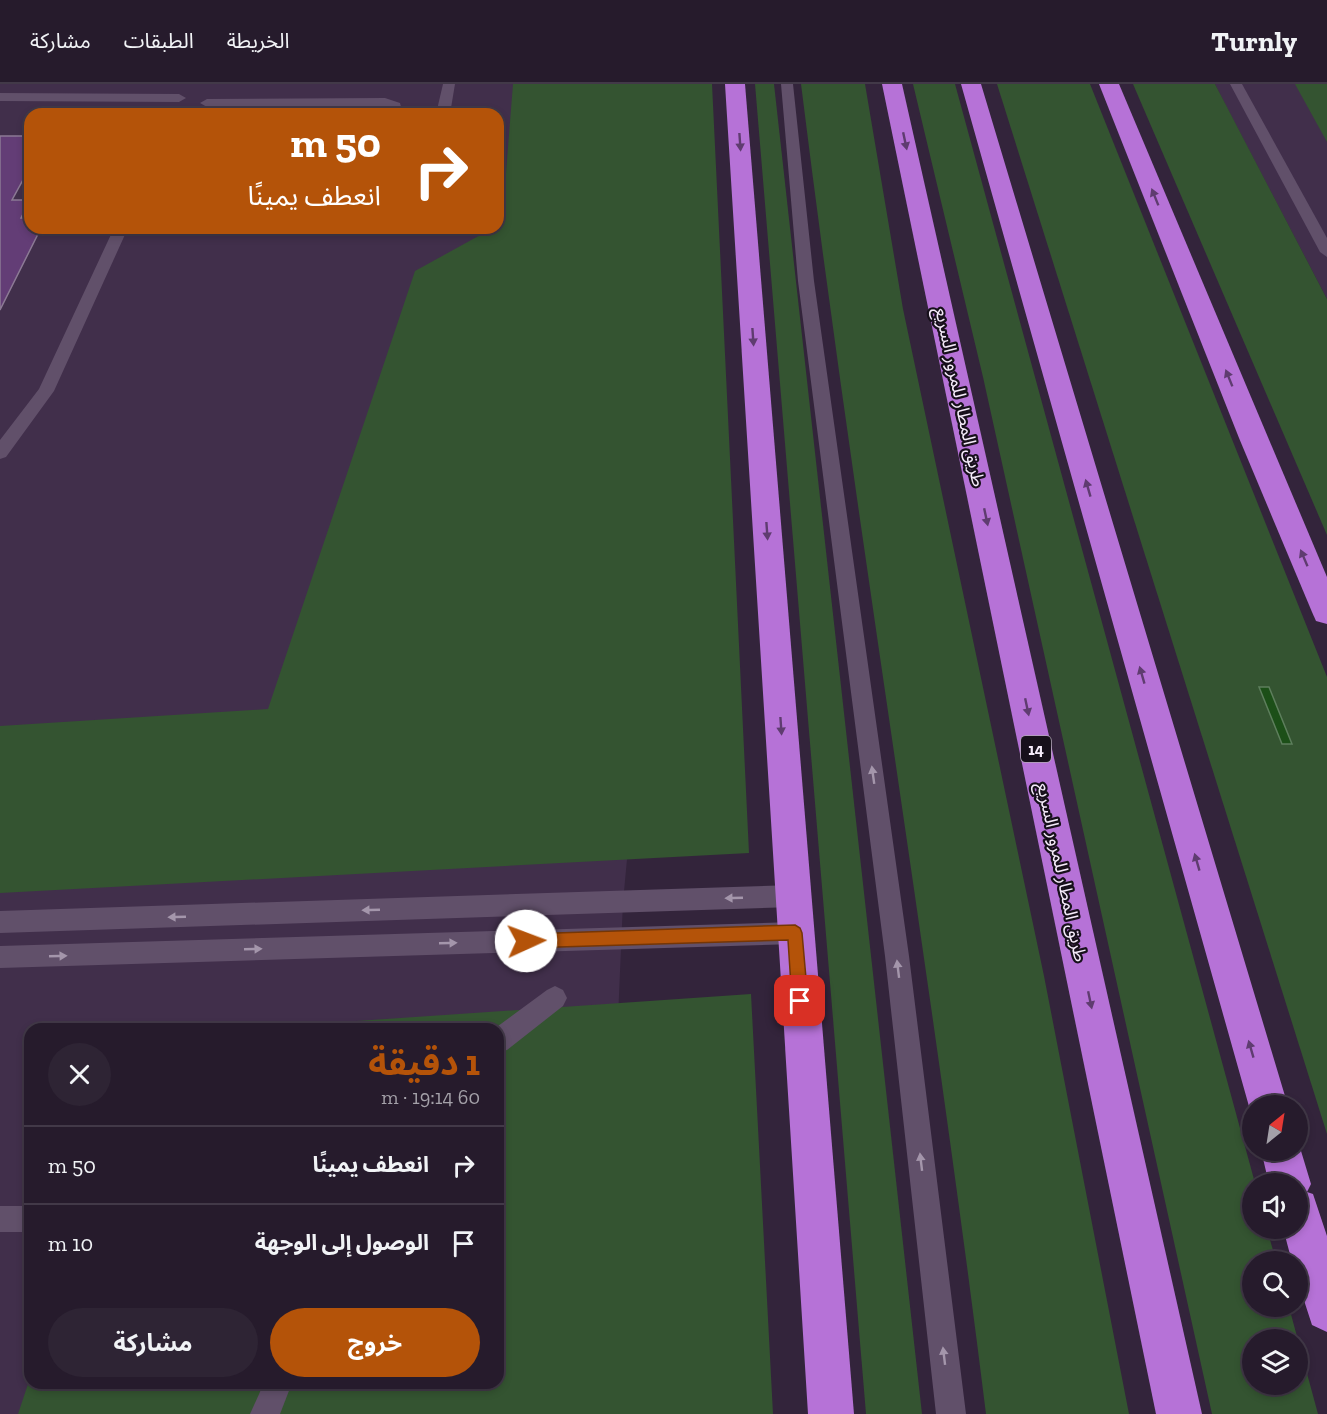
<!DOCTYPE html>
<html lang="ar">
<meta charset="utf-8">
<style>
:root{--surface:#261b2c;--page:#2e2434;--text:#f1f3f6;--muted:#a4a1a9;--line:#423948;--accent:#b45309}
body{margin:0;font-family:"Zilla Slab","Noto Sans Arabic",serif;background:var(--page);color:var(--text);direction:rtl;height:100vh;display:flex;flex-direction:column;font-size:22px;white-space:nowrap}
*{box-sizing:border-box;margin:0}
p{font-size:20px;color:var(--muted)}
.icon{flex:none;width:33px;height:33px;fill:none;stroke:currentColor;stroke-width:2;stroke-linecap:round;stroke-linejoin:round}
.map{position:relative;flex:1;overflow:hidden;direction:ltr}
.panel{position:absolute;left:24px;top:939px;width:480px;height:366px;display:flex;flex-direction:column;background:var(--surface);border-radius:18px;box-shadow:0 3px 9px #0003,0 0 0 2px var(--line);direction:rtl}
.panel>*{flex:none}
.top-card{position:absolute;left:24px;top:24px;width:480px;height:126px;border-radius:18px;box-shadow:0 3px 9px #0003,0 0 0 2px var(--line);direction:rtl;background:#b45309;color:#fff;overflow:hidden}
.needle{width:39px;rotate:30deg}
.controls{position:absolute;left:1242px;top:1011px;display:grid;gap:12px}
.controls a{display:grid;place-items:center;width:66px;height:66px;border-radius:50%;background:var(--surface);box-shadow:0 3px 9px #0003,0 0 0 2px var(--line);font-size:30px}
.pin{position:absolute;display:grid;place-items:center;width:51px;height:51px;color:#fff;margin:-26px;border-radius:12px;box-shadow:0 3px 9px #0006}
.me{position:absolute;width:66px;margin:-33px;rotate:88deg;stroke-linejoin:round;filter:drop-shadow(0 0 4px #0008)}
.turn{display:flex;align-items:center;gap:21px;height:126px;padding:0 24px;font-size:27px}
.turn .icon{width:78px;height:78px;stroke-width:2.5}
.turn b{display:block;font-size:42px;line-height:51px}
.round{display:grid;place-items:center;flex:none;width:63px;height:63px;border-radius:32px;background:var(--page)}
.overview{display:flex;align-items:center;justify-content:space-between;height:102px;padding:0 24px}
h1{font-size:36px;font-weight:700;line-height:45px;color:var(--accent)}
.cta{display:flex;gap:12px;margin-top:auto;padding:12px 24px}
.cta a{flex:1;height:69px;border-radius:36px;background:var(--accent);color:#fff;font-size:24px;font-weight:700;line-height:69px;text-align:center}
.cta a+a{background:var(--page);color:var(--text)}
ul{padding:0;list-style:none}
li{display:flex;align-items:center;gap:18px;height:78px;padding:0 24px;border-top:2px solid var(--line)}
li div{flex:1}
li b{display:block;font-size:22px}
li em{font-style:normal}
header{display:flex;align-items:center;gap:36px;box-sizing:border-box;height:84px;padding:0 30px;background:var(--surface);border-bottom:2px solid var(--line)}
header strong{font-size:28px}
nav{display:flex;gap:33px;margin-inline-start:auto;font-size:21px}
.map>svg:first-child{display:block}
.built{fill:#412f4b;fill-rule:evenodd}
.green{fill:#345431;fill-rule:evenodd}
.water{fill:#1c4f18;stroke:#5d7e5c;stroke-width:1.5}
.building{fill:#633d76;stroke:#8c7a95;stroke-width:1.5}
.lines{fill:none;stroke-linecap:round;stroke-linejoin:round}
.service{fill:#61506a;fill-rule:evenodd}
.motorway{fill:#b672d7;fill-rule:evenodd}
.oneway{fill:#5f3c70}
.oneway2{fill:#a496ab}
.route{fill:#b45309;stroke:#753606;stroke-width:1.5}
.labels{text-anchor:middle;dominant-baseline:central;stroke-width:4.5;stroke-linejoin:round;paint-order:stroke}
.shield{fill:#17101b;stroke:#b2a9b7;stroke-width:1.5}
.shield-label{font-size:16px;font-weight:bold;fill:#f5ebfa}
.street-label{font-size:18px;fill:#f5ebfa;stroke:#17101b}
</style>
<header>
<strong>Turnly</strong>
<nav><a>الخريطة</a><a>الطبقات</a><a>مشاركة</a></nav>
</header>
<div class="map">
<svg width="1327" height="1330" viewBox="0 0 1327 1330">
<rect width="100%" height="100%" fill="#33243b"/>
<g class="built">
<path d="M 0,0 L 635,0 L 638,658 L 623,818 L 601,1330 L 0,1330 ZM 30,30 L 498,30 L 498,144 L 30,144 ZM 30,945 L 498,945 L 498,1299 L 30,1299 Z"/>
<path d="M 1215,0 L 1327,0 L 1327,215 L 1226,22 Z"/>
</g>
<g class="green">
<path d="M 513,0 L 712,0 L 749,769 L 0,809 L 0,642 L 268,625 L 415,187 L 493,144 L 498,144 L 502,139 Z"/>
<path d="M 755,0 L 774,0 L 922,1330 L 866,1330 Z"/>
<path d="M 801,0 L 865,0 L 903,225 L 1044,892 L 1129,1330 L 986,1330 C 931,886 856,444 801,0 Z"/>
<path d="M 913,0 L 955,0 L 1255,1099 L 1252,1100 L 1252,1144 L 1267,1145 L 1276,1177 L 1252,1178 L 1252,1222 L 1289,1223 L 1318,1330 L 1212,1330 L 983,293 ZM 1252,1256 L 1298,1256 L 1298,1300 L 1252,1300 Z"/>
<path d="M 997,0 L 1090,0 L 1327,593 L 1327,1050 Z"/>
<path d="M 1133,0 L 1215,0 L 1327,215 L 1327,451 Z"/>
<path d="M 1295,0 L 1327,0 L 1327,58 Z"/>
<path d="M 751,910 L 773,1330 L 18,1330 L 30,1294 L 30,1299 L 498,1299 L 498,945 L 240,945 Z"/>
</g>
<path class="water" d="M 1259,603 L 1269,603 L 1292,660 L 1282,660 Z"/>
<path class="building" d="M 0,52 L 30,52 L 30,83 L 12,116 L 30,116 L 21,134 L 30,134 L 30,144 L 41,144 L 0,226 Z"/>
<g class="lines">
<g class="service">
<path d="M 443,0 L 455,0 L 450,30 L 436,30 Z"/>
<path d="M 781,0 L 793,0 L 814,197 L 909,872 L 966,1330 L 936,1330 L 885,872 L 798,197 Z"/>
<path d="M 1230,0 L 1242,0 L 1327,154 L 1327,173 L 1320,168 Z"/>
<path d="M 0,9 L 179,10 L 186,14 L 179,18 L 0,17 Z"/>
<path d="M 385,14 L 400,19 L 403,30 L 389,30 L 389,24 L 383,22 L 207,23 L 200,19 L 207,15 Z"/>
<path d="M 114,144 L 128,144 L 54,307 L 6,373 L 0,375 L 0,356 L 39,305 Z"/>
<path d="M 793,801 L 801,804 L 804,812 L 801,820 L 793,823 L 0,849 L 0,827 Z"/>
<path d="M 795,838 L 803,841 L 807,849 L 803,857 L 795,860 L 0,884 L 0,862 Z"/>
<path d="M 555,902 L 563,906 L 567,914 L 563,922 L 507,966 L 498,969 L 498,945 L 494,945 L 547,906 Z"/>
<rect x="0" y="1122" width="30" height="26"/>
<path d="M 264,1299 L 292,1299 L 280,1330 L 250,1330 Z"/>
</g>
<g class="motorway">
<path d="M 725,0 L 745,0 L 854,1330 L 808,1330 Z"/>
<path d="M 882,0 L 902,0 L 1202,1330 L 1156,1330 Z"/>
<path d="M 961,0 L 981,0 L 1288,1022 L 1252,1022 L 1252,1033 Z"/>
<path d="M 1099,0 L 1119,0 L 1327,493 L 1327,540 L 1316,537 L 1312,528 L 1239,354 Z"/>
<path d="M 1298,1057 L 1311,1100 L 1307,1108 L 1313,1110 L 1327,1152 L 1327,1248 L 1312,1241 L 1298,1198 L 1298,1178 L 1292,1178 L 1283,1144 L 1298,1144 L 1298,1100 L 1269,1100 L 1261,1066 L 1298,1066 Z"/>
</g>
</g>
<defs><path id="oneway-solid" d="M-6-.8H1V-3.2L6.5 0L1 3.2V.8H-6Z" transform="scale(1.5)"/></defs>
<g class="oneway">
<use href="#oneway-solid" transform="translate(905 57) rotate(78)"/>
<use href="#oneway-solid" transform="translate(740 58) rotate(86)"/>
<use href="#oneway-solid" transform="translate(1155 113) rotate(-112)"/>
<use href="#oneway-solid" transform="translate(753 253) rotate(86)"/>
<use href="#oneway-solid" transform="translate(1229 294) rotate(-112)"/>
<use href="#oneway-solid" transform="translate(1088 404) rotate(-106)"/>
<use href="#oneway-solid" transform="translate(986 433) rotate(78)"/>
<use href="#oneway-solid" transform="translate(767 447) rotate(86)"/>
<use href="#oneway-solid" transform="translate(1304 474) rotate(-113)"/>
<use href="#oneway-solid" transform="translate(1142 591) rotate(-106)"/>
<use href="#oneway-solid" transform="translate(1027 623) rotate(78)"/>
<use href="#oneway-solid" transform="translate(781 642) rotate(86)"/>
<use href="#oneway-solid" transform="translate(1197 778) rotate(-106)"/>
<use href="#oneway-solid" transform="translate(1090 916) rotate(78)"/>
<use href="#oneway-solid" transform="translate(1251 965) rotate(-106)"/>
</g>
<g class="oneway2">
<use href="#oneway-solid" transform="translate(873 691) rotate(-98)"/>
<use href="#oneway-solid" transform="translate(734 814) rotate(178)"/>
<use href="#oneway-solid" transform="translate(371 826) rotate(178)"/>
<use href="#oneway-solid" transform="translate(177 833) rotate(178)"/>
<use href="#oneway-solid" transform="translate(448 859) rotate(-2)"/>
<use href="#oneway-solid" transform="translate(253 865) rotate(-2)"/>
<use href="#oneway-solid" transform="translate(58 872) rotate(-2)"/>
<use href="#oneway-solid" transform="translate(898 885) rotate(-97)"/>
<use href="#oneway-solid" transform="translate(921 1078) rotate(-97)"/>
<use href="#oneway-solid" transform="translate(944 1272) rotate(-97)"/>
</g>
<path class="route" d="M 795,841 L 800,844 L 802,849 L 808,917 L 805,923 L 800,925 L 794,923 L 792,917 L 788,856 L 526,864 L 521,862 L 518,857 L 521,852 L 526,850 Z"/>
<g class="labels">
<rect class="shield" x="1021" y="652" width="30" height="26" rx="4.5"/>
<g class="shield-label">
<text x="1036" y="665">14</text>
</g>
<g class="street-label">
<text transform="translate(960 313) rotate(78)">طريق المطار للمرور السريع</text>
<text transform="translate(1062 788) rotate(78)">طريق المطار للمرور السريع</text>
</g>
</g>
</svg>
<div class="controls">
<a><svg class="needle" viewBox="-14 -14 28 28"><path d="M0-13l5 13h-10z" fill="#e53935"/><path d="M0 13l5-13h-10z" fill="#a4a1a9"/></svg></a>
<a><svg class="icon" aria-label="sound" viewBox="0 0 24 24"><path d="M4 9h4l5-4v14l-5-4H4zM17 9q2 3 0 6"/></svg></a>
<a><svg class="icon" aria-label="search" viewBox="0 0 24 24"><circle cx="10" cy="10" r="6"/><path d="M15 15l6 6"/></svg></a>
<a><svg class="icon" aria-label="layers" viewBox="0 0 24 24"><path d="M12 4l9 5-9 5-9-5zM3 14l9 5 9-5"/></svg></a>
</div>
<div class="pin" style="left:800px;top:917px;background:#d93025"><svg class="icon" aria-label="arrive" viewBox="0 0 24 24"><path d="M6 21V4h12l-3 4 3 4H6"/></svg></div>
<svg class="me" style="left:526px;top:857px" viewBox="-20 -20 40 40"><circle r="19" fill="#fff"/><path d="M0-13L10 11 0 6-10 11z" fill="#b45309"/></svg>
<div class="top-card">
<div class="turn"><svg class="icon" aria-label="right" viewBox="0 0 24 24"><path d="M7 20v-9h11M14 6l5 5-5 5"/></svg><div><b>50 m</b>انعطف يمينًا</div></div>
</div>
<section class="panel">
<div class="overview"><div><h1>1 دقيقة</h1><p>60 m · 19:14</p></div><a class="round"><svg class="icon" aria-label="close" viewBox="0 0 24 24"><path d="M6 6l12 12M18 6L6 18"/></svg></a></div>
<ul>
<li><svg class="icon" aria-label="right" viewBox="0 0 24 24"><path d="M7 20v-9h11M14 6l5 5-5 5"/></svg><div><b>انعطف يمينًا</b></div><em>50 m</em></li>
<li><svg class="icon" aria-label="arrive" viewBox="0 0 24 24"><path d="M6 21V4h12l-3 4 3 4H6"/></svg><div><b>الوصول إلى الوجهة</b></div><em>10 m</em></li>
</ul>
<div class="cta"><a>خروج</a><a>مشاركة</a></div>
</section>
</div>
